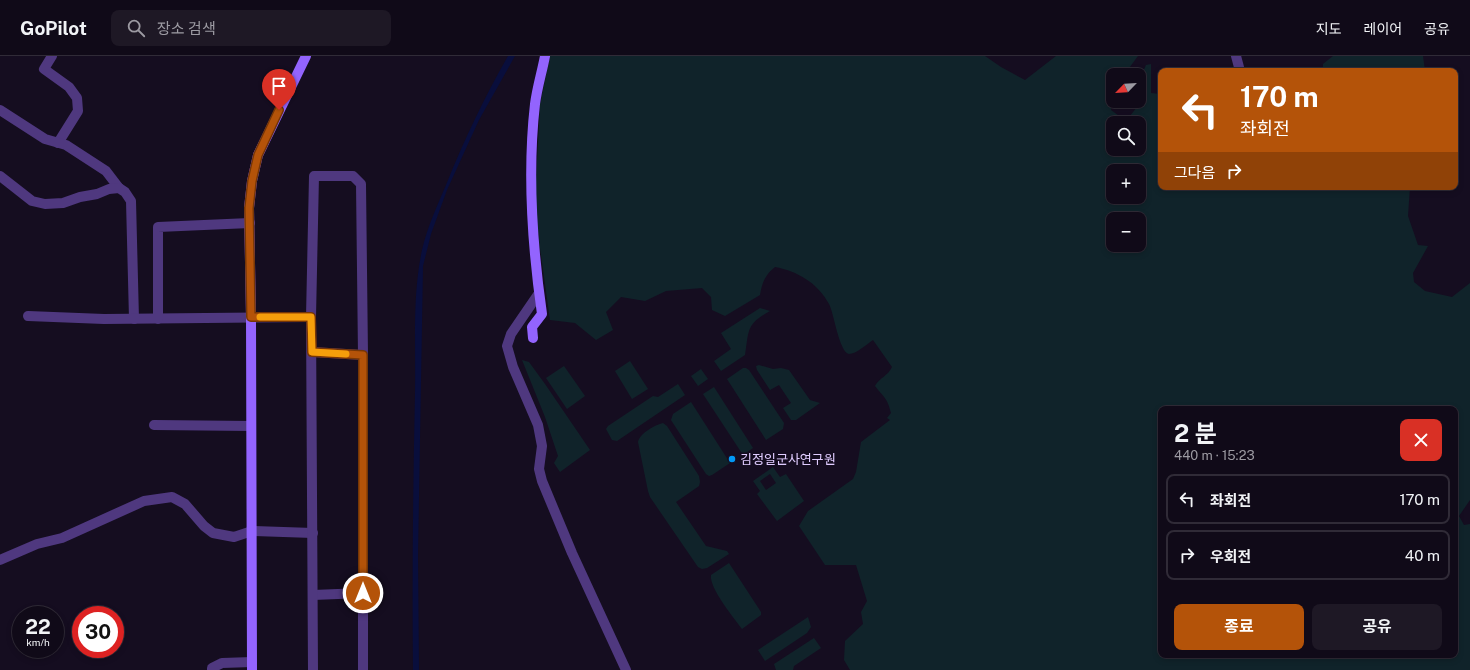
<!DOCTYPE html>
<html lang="ko">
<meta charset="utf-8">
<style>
:root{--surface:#100a18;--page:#1e1825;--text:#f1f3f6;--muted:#9c9aa2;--line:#302b37;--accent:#b45309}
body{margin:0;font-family:"Public Sans","Noto Sans KR",sans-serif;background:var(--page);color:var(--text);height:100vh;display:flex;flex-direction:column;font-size:15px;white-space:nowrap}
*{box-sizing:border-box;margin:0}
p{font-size:13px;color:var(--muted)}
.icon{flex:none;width:22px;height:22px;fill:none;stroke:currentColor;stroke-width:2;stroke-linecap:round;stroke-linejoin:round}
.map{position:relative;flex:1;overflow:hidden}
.sheet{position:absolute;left:1158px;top:350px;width:300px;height:252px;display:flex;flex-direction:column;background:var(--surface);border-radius:8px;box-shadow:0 2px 6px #0003,0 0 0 1px var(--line)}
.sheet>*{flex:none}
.banner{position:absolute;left:1158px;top:12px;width:300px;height:122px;border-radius:8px;box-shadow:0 2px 6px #0003,0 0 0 1px var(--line);background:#b45309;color:#fff;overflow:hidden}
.needle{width:26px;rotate:245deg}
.fabs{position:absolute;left:1106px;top:12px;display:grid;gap:8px}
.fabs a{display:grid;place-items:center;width:40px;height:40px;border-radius:8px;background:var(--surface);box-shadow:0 2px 6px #0003,0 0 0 1px var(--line);font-size:20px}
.speed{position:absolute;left:12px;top:550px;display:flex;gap:8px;font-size:20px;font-weight:700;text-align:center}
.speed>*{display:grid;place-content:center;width:52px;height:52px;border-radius:50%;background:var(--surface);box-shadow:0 2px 6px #0003,0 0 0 1px var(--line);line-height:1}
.speed small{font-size:10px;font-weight:400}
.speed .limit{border:6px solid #d22;background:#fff;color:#111}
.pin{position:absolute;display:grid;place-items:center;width:34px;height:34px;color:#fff;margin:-41px -17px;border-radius:50% 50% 50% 0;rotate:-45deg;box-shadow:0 0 4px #0007}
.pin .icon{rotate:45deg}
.me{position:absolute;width:44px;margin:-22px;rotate:0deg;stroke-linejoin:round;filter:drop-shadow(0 0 3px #0008)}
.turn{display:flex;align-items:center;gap:14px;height:84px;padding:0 16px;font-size:18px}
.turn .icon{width:52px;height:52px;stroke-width:2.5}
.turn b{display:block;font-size:28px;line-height:34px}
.then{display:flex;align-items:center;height:38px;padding:0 16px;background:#0003;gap:8px;font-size:15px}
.round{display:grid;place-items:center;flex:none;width:42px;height:42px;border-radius:8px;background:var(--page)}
.summary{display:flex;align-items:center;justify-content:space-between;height:68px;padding:0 16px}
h1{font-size:24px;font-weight:700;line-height:30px}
.action{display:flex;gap:8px;margin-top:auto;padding:8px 16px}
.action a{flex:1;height:46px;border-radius:8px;background:var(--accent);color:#fff;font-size:16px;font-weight:700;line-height:46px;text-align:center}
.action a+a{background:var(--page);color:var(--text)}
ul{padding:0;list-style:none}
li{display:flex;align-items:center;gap:12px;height:50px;margin:0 8px 6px;padding:0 8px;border:2px solid var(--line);border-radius:8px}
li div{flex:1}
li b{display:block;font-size:15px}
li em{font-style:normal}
header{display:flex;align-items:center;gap:24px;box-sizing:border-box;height:56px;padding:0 20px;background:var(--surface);border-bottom:1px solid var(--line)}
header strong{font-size:19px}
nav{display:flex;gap:22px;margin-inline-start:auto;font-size:14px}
.search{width:280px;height:36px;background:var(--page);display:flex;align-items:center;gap:10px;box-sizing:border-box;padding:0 14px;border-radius:8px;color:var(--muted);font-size:15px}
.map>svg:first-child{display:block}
.green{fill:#10232a;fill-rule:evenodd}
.water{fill:#090e3c}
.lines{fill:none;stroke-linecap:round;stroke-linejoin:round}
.street{stroke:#4f387f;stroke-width:10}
.secondary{stroke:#9364fe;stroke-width:10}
.route-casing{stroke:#753606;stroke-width:10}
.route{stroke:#b45309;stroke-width:7}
.slow{stroke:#f59e0b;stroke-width:7}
.poi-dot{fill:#0298f5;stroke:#150d20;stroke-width:1.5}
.labels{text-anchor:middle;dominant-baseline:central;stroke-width:3;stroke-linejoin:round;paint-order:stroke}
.poi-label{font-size:13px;fill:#e0ccff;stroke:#150d20;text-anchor:start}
</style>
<header>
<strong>GoPilot</strong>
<div class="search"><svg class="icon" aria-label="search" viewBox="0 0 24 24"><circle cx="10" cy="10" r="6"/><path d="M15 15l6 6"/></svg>장소 검색</div>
<nav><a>지도</a><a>레이어</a><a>공유</a></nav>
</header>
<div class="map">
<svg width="1470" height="614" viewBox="0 0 1470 614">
<rect width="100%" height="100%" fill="#150d20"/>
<g class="green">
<path d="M 550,0 L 985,0 L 1001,11 L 1025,24 L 1056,0 L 1138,0 L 1124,19 L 1113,19 L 1113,41 L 1111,43 L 1111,54 L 1126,65 L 1137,51 L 1137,45 L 1139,45 L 1139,25 L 1146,9 L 1151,8 L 1151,37 L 1161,38 L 1161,131 L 1410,131 L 1408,160 L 1418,189 L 1428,190 L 1413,217 L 1414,226 L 1425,235 L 1452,241 L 1470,227 L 1470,444 L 1459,460 L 1464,469 L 1470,468 L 1470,614 L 850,614 L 844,604 L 845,585 L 863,568 L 861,556 L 867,545 L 856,509 L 825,509 L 799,470 L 808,455 L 853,423 L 856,416 L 861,386 L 890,364 L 887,362 L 891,357 C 887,341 884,342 875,330 C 879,322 888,320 892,311 L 873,284 C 867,288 856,298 849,298 C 839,296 834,257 829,248 C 818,227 797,215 775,211 C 765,219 762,227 760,239 L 725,260 L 712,254 L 711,241 L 702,232 L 666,235 L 645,245 L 621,241 L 606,256 L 613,274 L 596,284 L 575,267 L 550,264 L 539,185 L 535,143 L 540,48 ZM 1113,67 L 1139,67 L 1139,93 L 1113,93 ZM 1113,115 L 1139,115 L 1139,141 L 1113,141 ZM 1113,163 L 1139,163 L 1139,189 L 1113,189 ZM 1161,353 L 1455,353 L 1455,599 L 1161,599 Z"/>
<path d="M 1333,0 L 1423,0 L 1425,15 L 1323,15 L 1323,8 Z"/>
<path d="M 760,252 L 770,255 C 746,268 749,274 745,299 L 721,315 L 714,305 L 731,293 L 721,277 Z"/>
<path d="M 522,304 L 529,306 L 545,328 L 590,394 L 560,416 L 554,407 L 558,400 L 545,361 Z"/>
<path d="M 630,305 L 648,333 L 632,343 L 615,315 Z"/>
<path d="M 759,309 L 773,313 L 781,312 L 789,314 L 810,344 L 820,347 L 796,364 L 791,364 L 783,352 L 791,347 L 779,329 L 770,334 L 757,314 L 756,310 Z"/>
<path d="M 564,310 L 585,340 L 567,353 L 546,322 Z"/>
<path d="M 743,312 L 746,312 L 749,314 L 784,367 L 783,373 L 766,384 L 727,323 Z"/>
<path d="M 701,313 L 708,323 L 698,330 L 691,320 Z"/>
<path d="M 678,328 L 685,339 L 617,385 L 612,384 L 606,373 L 608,370 L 653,340 L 658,341 Z"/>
<path d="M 714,331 L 753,392 L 743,399 L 703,338 Z"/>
<path d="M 691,346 L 730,407 L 712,419 L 709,420 L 706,418 L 671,364 L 673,358 Z"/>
<path d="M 663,367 L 667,370 L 699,420 L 700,426 L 699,430 L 676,446 L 706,490 L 727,495 L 729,498 L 707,512 L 702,513 L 698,511 L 650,441 L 648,435 L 638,386 C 640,377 655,369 663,367 Z"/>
<path d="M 773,411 L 780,421 L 786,418 L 804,445 L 777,465 L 757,438 L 760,435 L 753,425 ZM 770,418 L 776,427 L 766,434 L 760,425 Z"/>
<path d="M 729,507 L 761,556 L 761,559 L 742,573 C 734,562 709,532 711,519 Z"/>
<path d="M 808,561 L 811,571 L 807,577 L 765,605 L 758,594 Z"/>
<path d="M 814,582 L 821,592 L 794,610 L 793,614 L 776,614 L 774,608 Z"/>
</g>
<path class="water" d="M 508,0 L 515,0 L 479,64 L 447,134 L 431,178 L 423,210 L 418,499 L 419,614 L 413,614 C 412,522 413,430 415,337 C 416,290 412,241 422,194 C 427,172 437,150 446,129 C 464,84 484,42 508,0 Z"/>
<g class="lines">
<g class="street">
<path d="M 52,0 L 44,13 L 69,31 L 77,42 L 78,55 L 58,87"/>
<path d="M 1236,0 L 1240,15"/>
<path d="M 0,54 L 45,83 L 66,89 L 106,115 L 119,132"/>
<path d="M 0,120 L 32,145 L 45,148 L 63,147 L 80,141 L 97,138 L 109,133 L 119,132 L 125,136 L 131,145 L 134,263"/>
<path d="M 539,237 L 511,278 L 507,290 L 513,311 L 538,369 L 542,390 L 539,413 L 542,425 L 572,497 L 626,614"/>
<path d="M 28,260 L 104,263 L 311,261"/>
<path d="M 158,263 L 158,171 L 250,167"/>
<path d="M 312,296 L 363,299"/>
<path d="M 154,369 L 251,370"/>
<path d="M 0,504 L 37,488 L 62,482 L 144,445 L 172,441 L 185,448 L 204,470 L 213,477 L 234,481 L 252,475 L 313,477"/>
<path d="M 313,539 L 363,537"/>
<path d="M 212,614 L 212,612 L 222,607 L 252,606"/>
<path d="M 313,614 L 311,261 L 314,120 L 353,120 L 361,128 L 363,299 L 363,614"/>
</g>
<g class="secondary">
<path d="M 533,282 L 532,271 L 542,258 C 532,188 527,118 535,48 C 537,32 542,16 545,0"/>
<path d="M 252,614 L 251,261 L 249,152 L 252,125 L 258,99 L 306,0"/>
</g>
</g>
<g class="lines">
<g class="route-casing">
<path id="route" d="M 279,54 L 258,99 L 252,125 L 249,152 L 251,261 L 311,261 L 312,296 L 363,299 L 363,537"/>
</g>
<use href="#route" class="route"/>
<path class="slow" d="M 260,261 L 311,261 L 312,296 L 346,298"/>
</g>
<circle class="poi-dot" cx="732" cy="403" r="4"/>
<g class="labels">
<g class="poi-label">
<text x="740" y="403">김정일군사연구원</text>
</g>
</g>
</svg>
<div class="fabs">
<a><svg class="needle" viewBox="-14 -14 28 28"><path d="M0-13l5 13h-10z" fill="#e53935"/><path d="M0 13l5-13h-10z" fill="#9c9aa2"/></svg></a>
<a><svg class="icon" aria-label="search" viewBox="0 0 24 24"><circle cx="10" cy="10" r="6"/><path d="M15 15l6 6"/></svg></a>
<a>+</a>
<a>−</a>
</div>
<div class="speed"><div>22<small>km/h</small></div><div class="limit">30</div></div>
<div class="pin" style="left:279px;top:54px;background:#d93025"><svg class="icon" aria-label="arrive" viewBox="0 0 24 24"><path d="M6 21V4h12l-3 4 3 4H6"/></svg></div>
<svg class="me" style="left:363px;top:537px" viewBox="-20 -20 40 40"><circle r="17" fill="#b45309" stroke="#fff" stroke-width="3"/><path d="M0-11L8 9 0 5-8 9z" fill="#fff"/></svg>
<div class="banner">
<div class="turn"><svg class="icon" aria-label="left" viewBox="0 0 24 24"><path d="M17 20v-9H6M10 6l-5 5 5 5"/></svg><div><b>170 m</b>좌회전</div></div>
<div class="then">그다음<svg class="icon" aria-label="right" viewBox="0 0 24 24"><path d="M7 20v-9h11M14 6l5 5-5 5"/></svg></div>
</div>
<section class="sheet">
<div class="summary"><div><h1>2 분</h1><p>440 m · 15:23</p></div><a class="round" style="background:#d93025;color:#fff"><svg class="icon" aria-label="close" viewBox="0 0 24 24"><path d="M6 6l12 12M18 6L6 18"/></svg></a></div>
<ul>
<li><svg class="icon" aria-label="left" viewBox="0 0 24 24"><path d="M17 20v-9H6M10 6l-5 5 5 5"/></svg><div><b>좌회전</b></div><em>170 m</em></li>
<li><svg class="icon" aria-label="right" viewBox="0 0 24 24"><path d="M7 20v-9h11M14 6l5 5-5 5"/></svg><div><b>우회전</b></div><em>40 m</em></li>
</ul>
<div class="action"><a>종료</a><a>공유</a></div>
</section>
</div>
